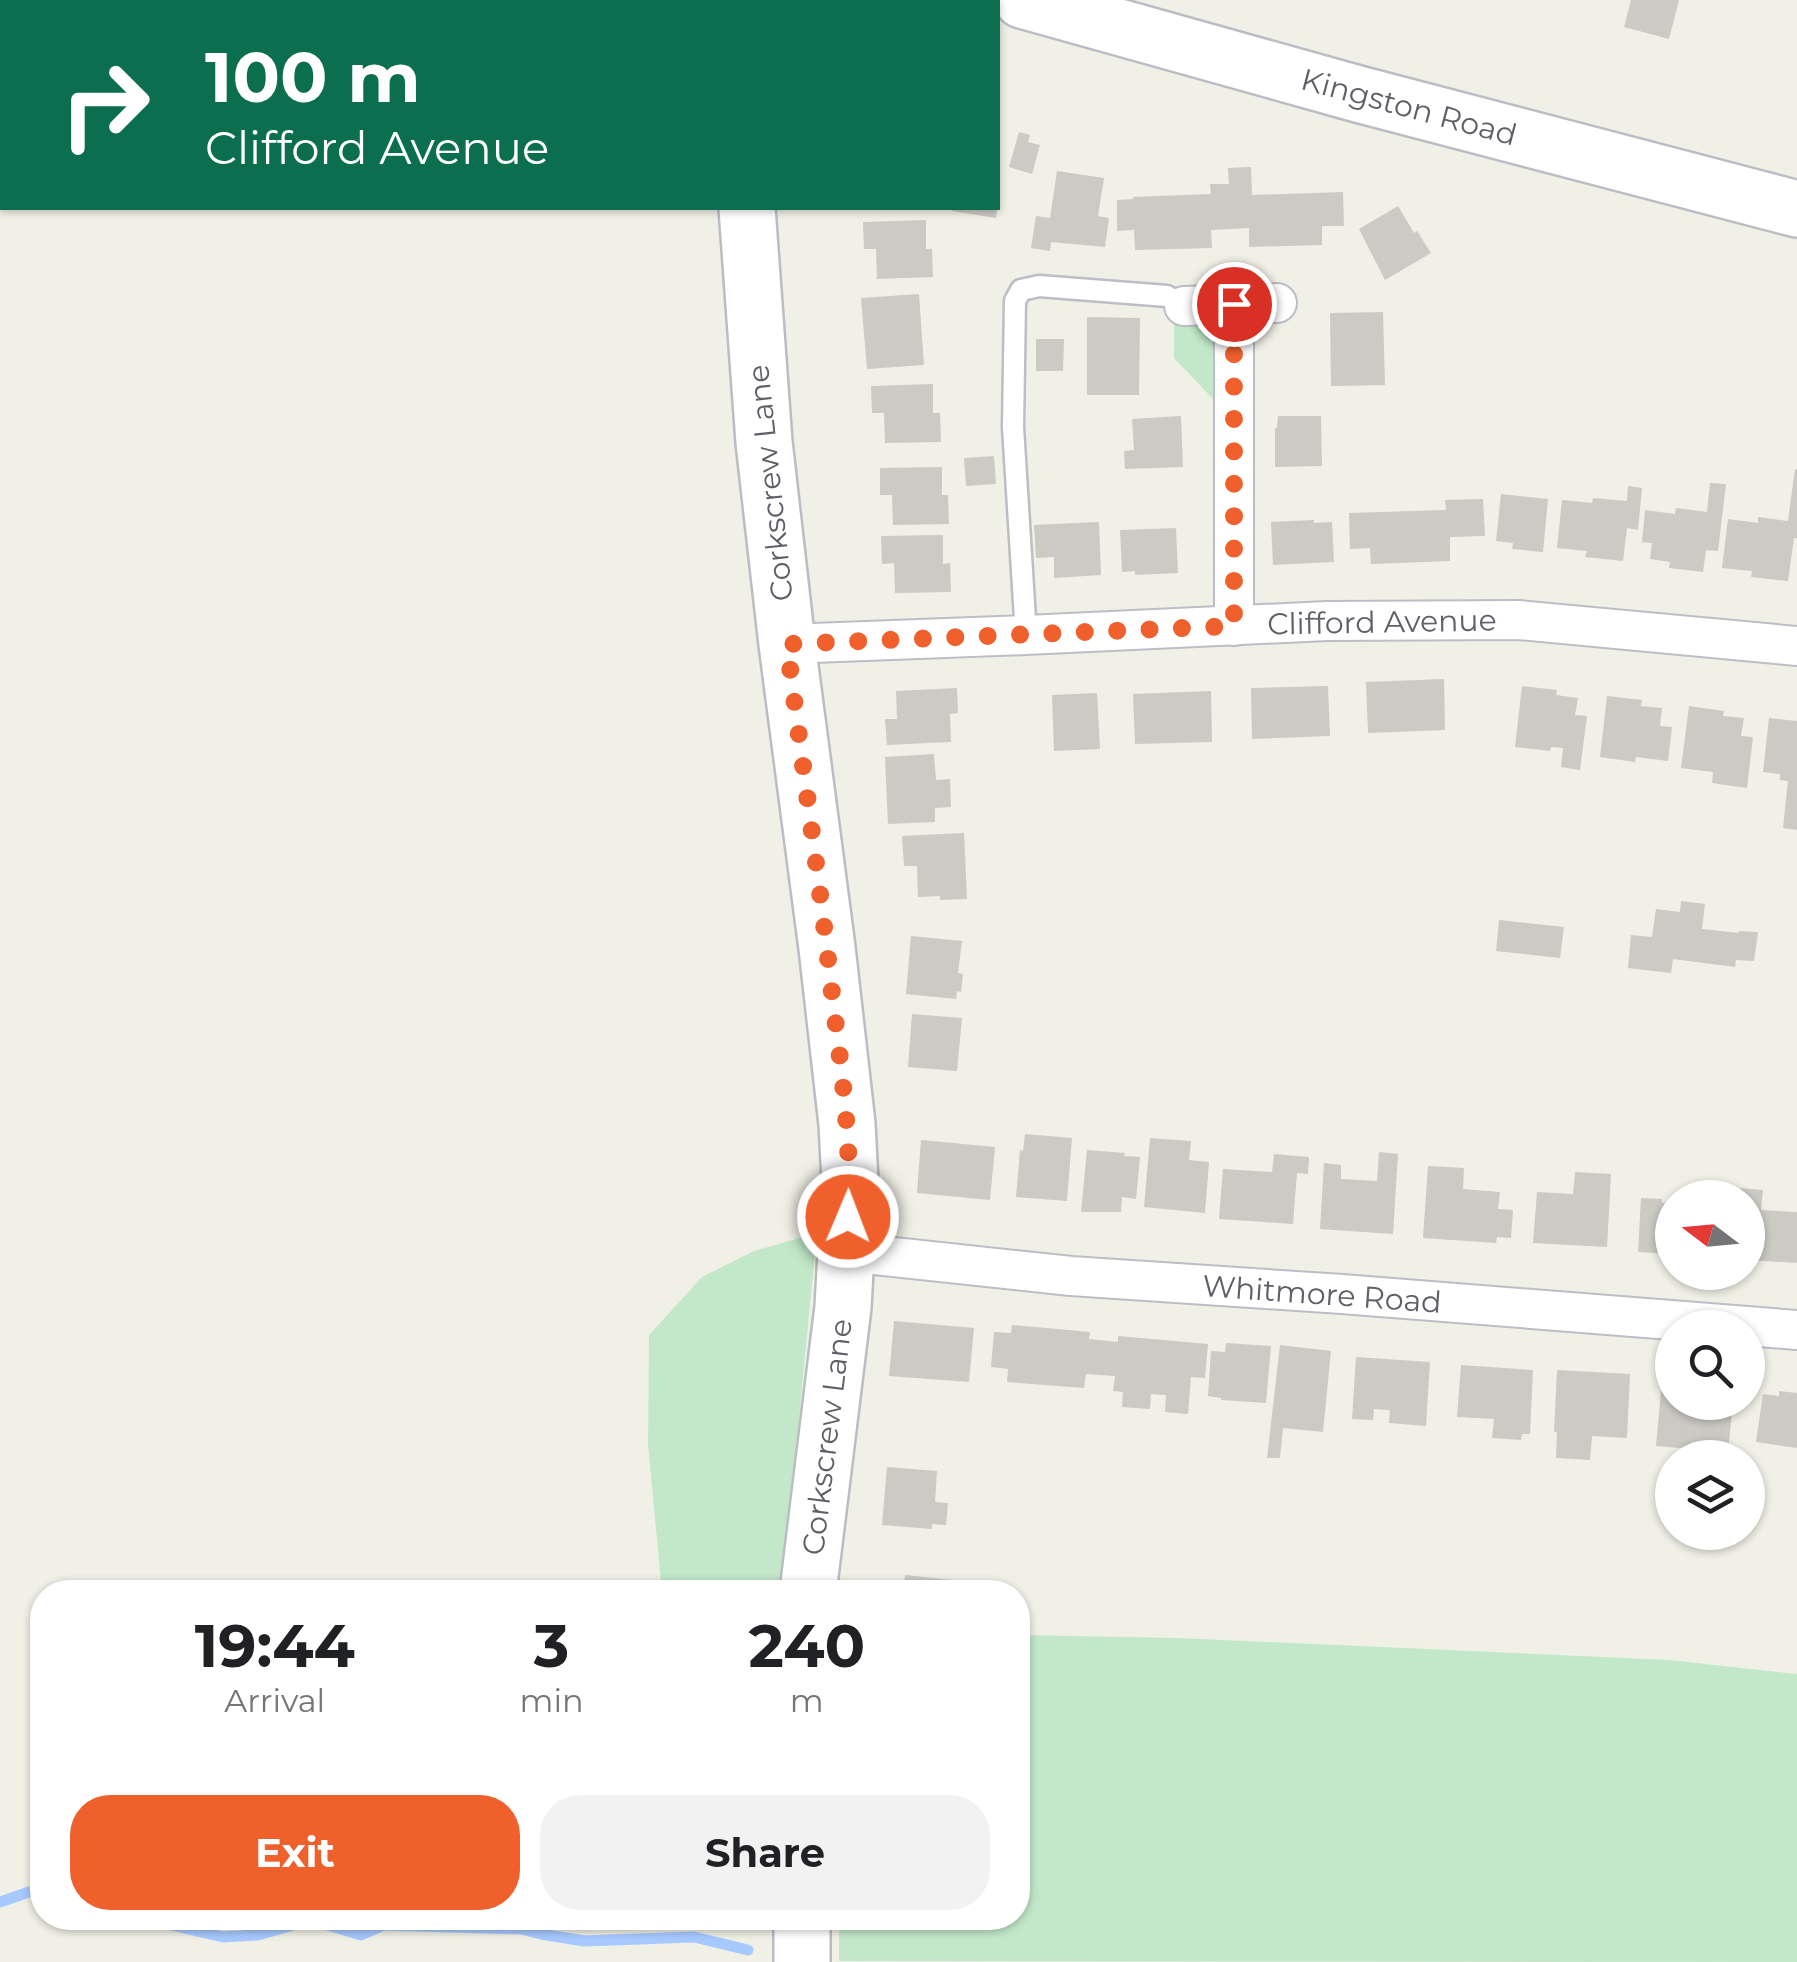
<!DOCTYPE html>
<style>
:root{--surface:#fff;--page:#f2f2f2;--text:#202124;--muted:#757577;--accent:#ef602d}
body{margin:0;font-family:Montserrat,sans-serif;background:var(--page);color:var(--text);height:100vh;display:flex;flex-direction:column;font-size:38px;white-space:nowrap}
*{box-sizing:border-box;margin:0}
p{font-size:32px;color:var(--muted)}
.icon{flex:none;width:55px;height:55px;fill:none;stroke:currentColor;stroke-width:2;stroke-linecap:round;stroke-linejoin:round}
.map{position:relative;flex:1;overflow:hidden}
.drawer{position:absolute;left:30px;top:1580px;width:1000px;height:350px;display:flex;flex-direction:column;background:var(--surface);border-radius:40px;box-shadow:0 2px 8px #0004}
.drawer>*{flex:none}
.top-card{position:absolute;left:0px;top:0px;width:1000px;height:210px;box-shadow:0 2px 8px #0004;background:#0b6e4f;color:#fff;overflow:hidden}
.needle{width:65px;rotate:286deg}
.tools{position:absolute;left:1655px;top:1180px;display:grid;gap:20px}
.tools a{display:grid;place-items:center;width:110px;height:110px;border-radius:50%;background:var(--surface);box-shadow:0 2px 8px #0004;font-size:50px}
.pin{position:absolute;display:grid;place-items:center;width:85px;height:85px;color:#fff;margin:-42px;border:5px solid #fff;border-radius:50%;box-shadow:0 2px 10px #0007}
.me{position:absolute;width:110px;margin:-55px;rotate:1deg;stroke-linejoin:round;filter:drop-shadow(0 0 8px #0008)}
.turn{display:flex;align-items:center;gap:35px;height:210px;padding:0 40px;font-size:45px}
.turn .icon{width:130px;height:130px;stroke-width:2.5}
.turn b{display:block;font-size:70px;line-height:85px}
.eta{display:flex;justify-content:space-evenly;align-items:center;height:170px;text-align:center}
.eta b{font-size:60px;font-weight:700;line-height:70px}
.cta{display:flex;gap:20px;margin-top:auto;padding:20px 40px}
.cta a{flex:1;height:115px;border-radius:40px;background:var(--accent);color:#fff;font-size:40px;font-weight:700;line-height:115px;text-align:center}
.cta a+a{background:var(--page);color:var(--text)}
.map>svg:first-child{display:block}
.green{fill:#c2e8c9}
.lines{fill:none;stroke-linecap:round;stroke-linejoin:round}
.stream{stroke:#a7c9ff;stroke-width:11}
.building{fill:#cbcac3}
.lane-casing{stroke:#bdbec5;stroke-width:25}
.street-casing{stroke:#bdbec5;stroke-width:42}
.secondary-casing{stroke:#bbbdc4;stroke-width:60}
.lane{stroke:#fff;stroke-width:20}
.street{stroke:#fff;stroke-width:38}
.secondary{stroke:#fff;stroke-width:55}
.route{stroke:#ef602d;stroke-width:18;stroke-dasharray:0 32.4}
.labels{text-anchor:middle;dominant-baseline:central;stroke-width:8;stroke-linejoin:round;paint-order:stroke}
.street-label{font-size:30px;fill:#5d6067;stroke:#fff}
</style>
<div class="map">
<svg width="1797" height="1962" viewBox="0 0 1797 1962">
<rect width="100%" height="100%" fill="#f0f0e6"/>
<g class="green">
<path d="M 1174,319 C 1185,321 1198,321 1206,328 C 1223,344 1215,380 1215,401 L 1174,358 Z"/>
<path d="M 817,1233 L 782,1592 L 662,1592 L 648,1444 L 649,1335 L 702,1277 L 754,1251 Z"/>
<path d="M 1018,1635 L 1179,1638 L 1669,1660 L 1797,1674 L 1797,1962 L 839,1961 L 839,1918 L 1018,1918 Z"/>
</g>
<g class="lines">
<g class="stream">
<path d="M 0,1902 L 29,1892 L 42,1890"/>
<path d="M 141,1918 L 223,1937 L 258,1935 L 311,1920 L 361,1935 L 384,1925 L 522,1929 L 541,1934 L 584,1941 L 694,1937 L 748,1950"/>
</g>
</g>
<g class="building">
<path d="M 1631,0 L 1679,0 L 1669,39 L 1624,27 Z"/>
<path d="M 1019,132 L 1030,135 L 1028,142 L 1040,145 L 1032,174 L 1009,167 Z"/>
<path d="M 1251,167 L 1252,195 L 1343,192 L 1344,226 L 1322,226 L 1322,245 L 1249,247 L 1249,228 L 1211,230 L 1212,248 L 1135,250 L 1134,230 L 1117,231 L 1117,200 L 1133,199 L 1133,197 L 1211,194 L 1210,184 L 1229,184 L 1228,168 Z"/>
<path d="M 1057,171 L 1104,178 L 1098,216 L 1109,218 L 1105,247 L 1051,242 L 1050,251 L 1031,248 L 1036,216 L 1050,218 Z"/>
<path d="M 1398,206 L 1414,233 L 1417,231 L 1431,253 L 1385,280 L 1359,229 Z"/>
<path d="M 953,208 L 997,208 L 996,218 L 952,211 Z"/>
<path d="M 926,220 L 926,249 L 932,249 L 933,277 L 877,279 L 876,249 L 864,249 L 863,222 Z"/>
<path d="M 919,294 L 924,365 L 867,369 L 861,298 Z"/>
<path d="M 1383,312 L 1385,385 L 1331,386 L 1330,313 Z"/>
<path d="M 1087,317 L 1140,318 L 1139,395 L 1087,395 Z"/>
<path d="M 1036,339 L 1064,339 L 1063,371 L 1036,371 Z"/>
<path d="M 933,384 L 933,413 L 940,413 L 941,442 L 885,443 L 884,413 L 872,413 L 871,386 Z"/>
<path d="M 1181,416 L 1183,467 L 1125,469 L 1124,451 L 1134,450 L 1132,419 Z"/>
<path d="M 1278,416 L 1321,416 L 1322,466 L 1275,467 L 1275,428 L 1277,428 Z"/>
<path d="M 994,456 L 996,484 L 966,486 L 964,458 Z"/>
<path d="M 942,467 L 942,495 L 948,495 L 949,524 L 893,525 L 892,495 L 880,495 L 880,468 Z"/>
<path d="M 1795,469 L 1797,470 L 1797,538 L 1794,538 L 1788,581 L 1751,577 L 1752,571 L 1722,568 L 1728,519 L 1758,523 L 1758,517 L 1788,521 Z"/>
<path d="M 1710,483 L 1726,484 L 1718,551 L 1706,550 L 1703,572 L 1669,568 L 1670,562 L 1650,559 L 1652,543 L 1642,542 L 1645,510 L 1675,514 L 1676,508 L 1707,512 Z"/>
<path d="M 1628,486 L 1642,488 L 1638,530 L 1627,528 L 1623,561 L 1585,557 L 1587,551 L 1557,548 L 1562,500 L 1592,503 L 1593,498 L 1627,501 Z"/>
<path d="M 1501,494 L 1548,499 L 1543,552 L 1512,549 L 1513,543 L 1496,541 Z"/>
<path d="M 1483,499 L 1485,536 L 1450,537 L 1450,561 L 1371,564 L 1370,548 L 1350,549 L 1349,513 L 1446,510 L 1445,500 Z"/>
<path d="M 1314,520 L 1314,523 L 1332,522 L 1334,562 L 1273,565 L 1271,522 Z"/>
<path d="M 1099,522 L 1101,575 L 1054,578 L 1054,557 L 1036,558 L 1034,525 Z"/>
<path d="M 1176,528 L 1178,573 L 1135,575 L 1135,571 L 1122,572 L 1120,530 Z"/>
<path d="M 943,535 L 943,564 L 950,563 L 951,592 L 895,593 L 894,563 L 882,564 L 881,536 Z"/>
<path d="M 1444,679 L 1445,730 L 1368,733 L 1366,682 Z"/>
<path d="M 1328,686 L 1330,736 L 1252,739 L 1251,688 Z"/>
<path d="M 1522,686 L 1557,690 L 1556,695 L 1578,698 L 1575,715 L 1587,716 L 1580,770 L 1561,767 L 1563,748 L 1551,747 L 1550,751 L 1515,747 Z"/>
<path d="M 957,688 L 958,713 L 950,714 L 951,742 L 887,745 L 885,719 L 897,719 L 896,691 Z"/>
<path d="M 1211,691 L 1212,742 L 1135,744 L 1133,694 Z"/>
<path d="M 1097,693 L 1100,749 L 1054,751 L 1052,695 Z"/>
<path d="M 1607,696 L 1642,700 L 1641,706 L 1662,708 L 1660,726 L 1672,727 L 1668,761 L 1636,757 L 1635,762 L 1600,757 Z"/>
<path d="M 1689,706 L 1724,711 L 1723,716 L 1744,718 L 1741,736 L 1753,737 L 1747,788 L 1712,783 L 1713,772 L 1681,768 Z"/>
<path d="M 1769,718 L 1797,721 L 1797,830 L 1783,828 L 1788,781 L 1780,780 L 1780,774 L 1763,772 Z"/>
<path d="M 934,754 L 936,780 L 950,779 L 951,807 L 935,808 L 935,822 L 888,824 L 885,757 Z"/>
<path d="M 964,833 L 967,899 L 940,900 L 940,896 L 918,897 L 917,866 L 904,866 L 902,836 Z"/>
<path d="M 1681,901 L 1705,904 L 1702,929 L 1739,933 L 1739,931 L 1758,932 L 1754,961 L 1736,960 L 1735,967 L 1673,959 L 1671,973 L 1628,968 L 1631,935 L 1652,937 L 1656,909 L 1680,912 Z"/>
<path d="M 1499,920 L 1564,927 L 1560,958 L 1496,951 Z"/>
<path d="M 911,936 L 962,941 L 958,973 L 963,974 L 961,992 L 957,991 L 956,999 L 906,994 Z"/>
<path d="M 912,1014 L 962,1018 L 957,1071 L 908,1067 Z"/>
<path d="M 1025,1134 L 1072,1138 L 1067,1201 L 1016,1197 L 1020,1150 L 1023,1151 Z"/>
<path d="M 1150,1138 L 1191,1141 L 1189,1160 L 1209,1162 L 1205,1213 L 1144,1207 Z"/>
<path d="M 921,1140 L 995,1147 L 990,1200 L 917,1193 Z"/>
<path d="M 1087,1150 L 1125,1153 L 1124,1156 L 1140,1157 L 1136,1199 L 1122,1197 L 1121,1212 L 1081,1212 Z"/>
<path d="M 1379,1152 L 1398,1154 L 1393,1234 L 1320,1229 L 1324,1163 L 1341,1165 L 1341,1179 L 1377,1181 Z"/>
<path d="M 1274,1154 L 1309,1157 L 1308,1174 L 1297,1173 L 1293,1224 L 1219,1219 L 1223,1169 L 1272,1172 Z"/>
<path d="M 1428,1166 L 1464,1168 L 1463,1189 L 1500,1192 L 1498,1209 L 1513,1210 L 1511,1238 L 1497,1237 L 1496,1243 L 1423,1238 Z"/>
<path d="M 1575,1172 L 1611,1174 L 1607,1247 L 1533,1243 L 1537,1192 L 1573,1194 Z"/>
<path d="M 1740,1188 L 1763,1190 L 1761,1210 L 1797,1212 L 1797,1263 L 1748,1260 L 1748,1198 L 1740,1198 Z"/>
<path d="M 1641,1198 L 1662,1199 L 1662,1203 L 1672,1203 L 1672,1254 L 1638,1252 Z"/>
<path d="M 894,1321 L 974,1328 L 969,1382 L 889,1376 Z"/>
<path d="M 1012,1325 L 1090,1332 L 1089,1339 L 1118,1342 L 1118,1336 L 1208,1344 L 1205,1378 L 1191,1377 L 1188,1414 L 1165,1412 L 1166,1395 L 1151,1394 L 1150,1409 L 1122,1407 L 1123,1392 L 1113,1391 L 1115,1376 L 1086,1374 L 1084,1388 L 1007,1382 L 1008,1369 L 991,1367 L 994,1332 L 1011,1333 Z"/>
<path d="M 1226,1343 L 1271,1346 L 1266,1403 L 1221,1400 L 1221,1398 L 1208,1396 L 1211,1351 L 1225,1352 Z"/>
<path d="M 1280,1345 L 1331,1351 L 1323,1432 L 1283,1428 L 1280,1458 L 1267,1458 Z"/>
<path d="M 1356,1357 L 1430,1362 L 1426,1426 L 1389,1423 L 1390,1410 L 1374,1409 L 1373,1420 L 1352,1419 Z"/>
<path d="M 1461,1365 L 1533,1370 L 1530,1434 L 1522,1434 L 1521,1440 L 1492,1438 L 1494,1419 L 1457,1417 Z"/>
<path d="M 1557,1370 L 1630,1374 L 1627,1438 L 1592,1436 L 1590,1460 L 1556,1458 L 1557,1432 L 1554,1432 Z"/>
<path d="M 1662,1380 L 1672,1381 L 1672,1402 L 1733,1402 L 1728,1452 L 1656,1446 Z"/>
<path d="M 1779,1391 L 1797,1393 L 1797,1448 L 1756,1442 L 1763,1394 L 1779,1396 Z"/>
<path d="M 887,1467 L 937,1471 L 935,1502 L 948,1503 L 946,1525 L 932,1524 L 932,1529 L 882,1525 Z"/>
<path d="M 905,1575 L 971,1582 L 970,1592 L 903,1592 Z"/>
</g>
<g class="lines">
<g class="lane-casing">
<path id="lane" d="M 1026,635 L 1013,427 L 1015,301 L 1021,290 L 1039,286 L 1167,296 L 1184,306"/>
</g>
<g class="street-casing">
<g id="street">
<path d="M 1184,306 L 1277,303"/>
<path d="M 1234,626 L 1234,304"/>
<path d="M 787,644 L 1026,635 L 1327,621 L 1519,620 L 1797,646"/>
<path d="M 847,1252 L 1071,1276 L 1342,1294 L 1797,1330"/>
</g>
</g>
<g class="secondary-casing">
<g id="secondary">
<path d="M 1022,0 L 1358,94 L 1797,209"/>
<path d="M 743,2 L 743,0"/>
<path d="M 747,208 L 764,442 L 787,644 L 827,948 L 847,1124 L 850,1181 L 843,1307 L 808,1592"/>
<path d="M 802,1962 L 802,1918"/>
</g>
</g>
<use href="#lane" class="lane"/>
<use href="#street" class="street"/>
<use href="#secondary" class="secondary"/>
</g>
<g class="lines">
<path class="route" d="M 848,1217 C 852,1145 842,1074 833,1002 C 820,883 802,763 787,644 L 1234,626 L 1234,304"/>
</g>
<g class="labels">
<g class="street-label">
<text transform="translate(1409 107) rotate(15)">Kingston Road</text>
<text transform="translate(770 483) rotate(-96)">Corkscrew Lane</text>
<text transform="translate(1382 622) rotate(-1)">Clifford Avenue</text>
<text transform="translate(1322 1294) rotate(4)">Whitmore Road</text>
<text transform="translate(827 1437) rotate(-83)">Corkscrew Lane</text>
</g>
</g>
</svg>
<div class="tools">
<a><svg class="needle" viewBox="-14 -14 28 28"><path d="M0-13l5 13h-10z" fill="#e53935"/><path d="M0 13l5-13h-10z" fill="#757577"/></svg></a>
<a><svg class="icon" aria-label="search" viewBox="0 0 24 24"><circle cx="10" cy="10" r="6"/><path d="M15 15l6 6"/></svg></a>
<a><svg class="icon" aria-label="layers" viewBox="0 0 24 24"><path d="M12 4l9 5-9 5-9-5zM3 14l9 5 9-5"/></svg></a>
</div>
<div class="pin" style="left:1234px;top:304px;background:#d93025"><svg class="icon" aria-label="arrive" viewBox="0 0 24 24"><path d="M6 21V4h12l-3 4 3 4H6"/></svg></div>
<svg class="me" style="left:848px;top:1217px" viewBox="-20 -20 40 40"><circle r="17" fill="#ef602d" stroke="#fff" stroke-width="3"/><path d="M0-11L8 9 0 5-8 9z" fill="#fff"/></svg>
<div class="top-card">
<div class="turn"><svg class="icon" aria-label="right" viewBox="0 0 24 24"><path d="M7 20v-9h11M14 6l5 5-5 5"/></svg><div><b>100 m</b>Clifford Avenue</div></div>
</div>
<section class="drawer">
<div class="eta">
<div><b>19:44</b><p>Arrival</p></div>
<div><b>3</b><p>min</p></div>
<div><b>240</b><p>m</p></div>
</div>
<div class="cta"><a>Exit</a><a>Share</a></div>
</section>
</div>
